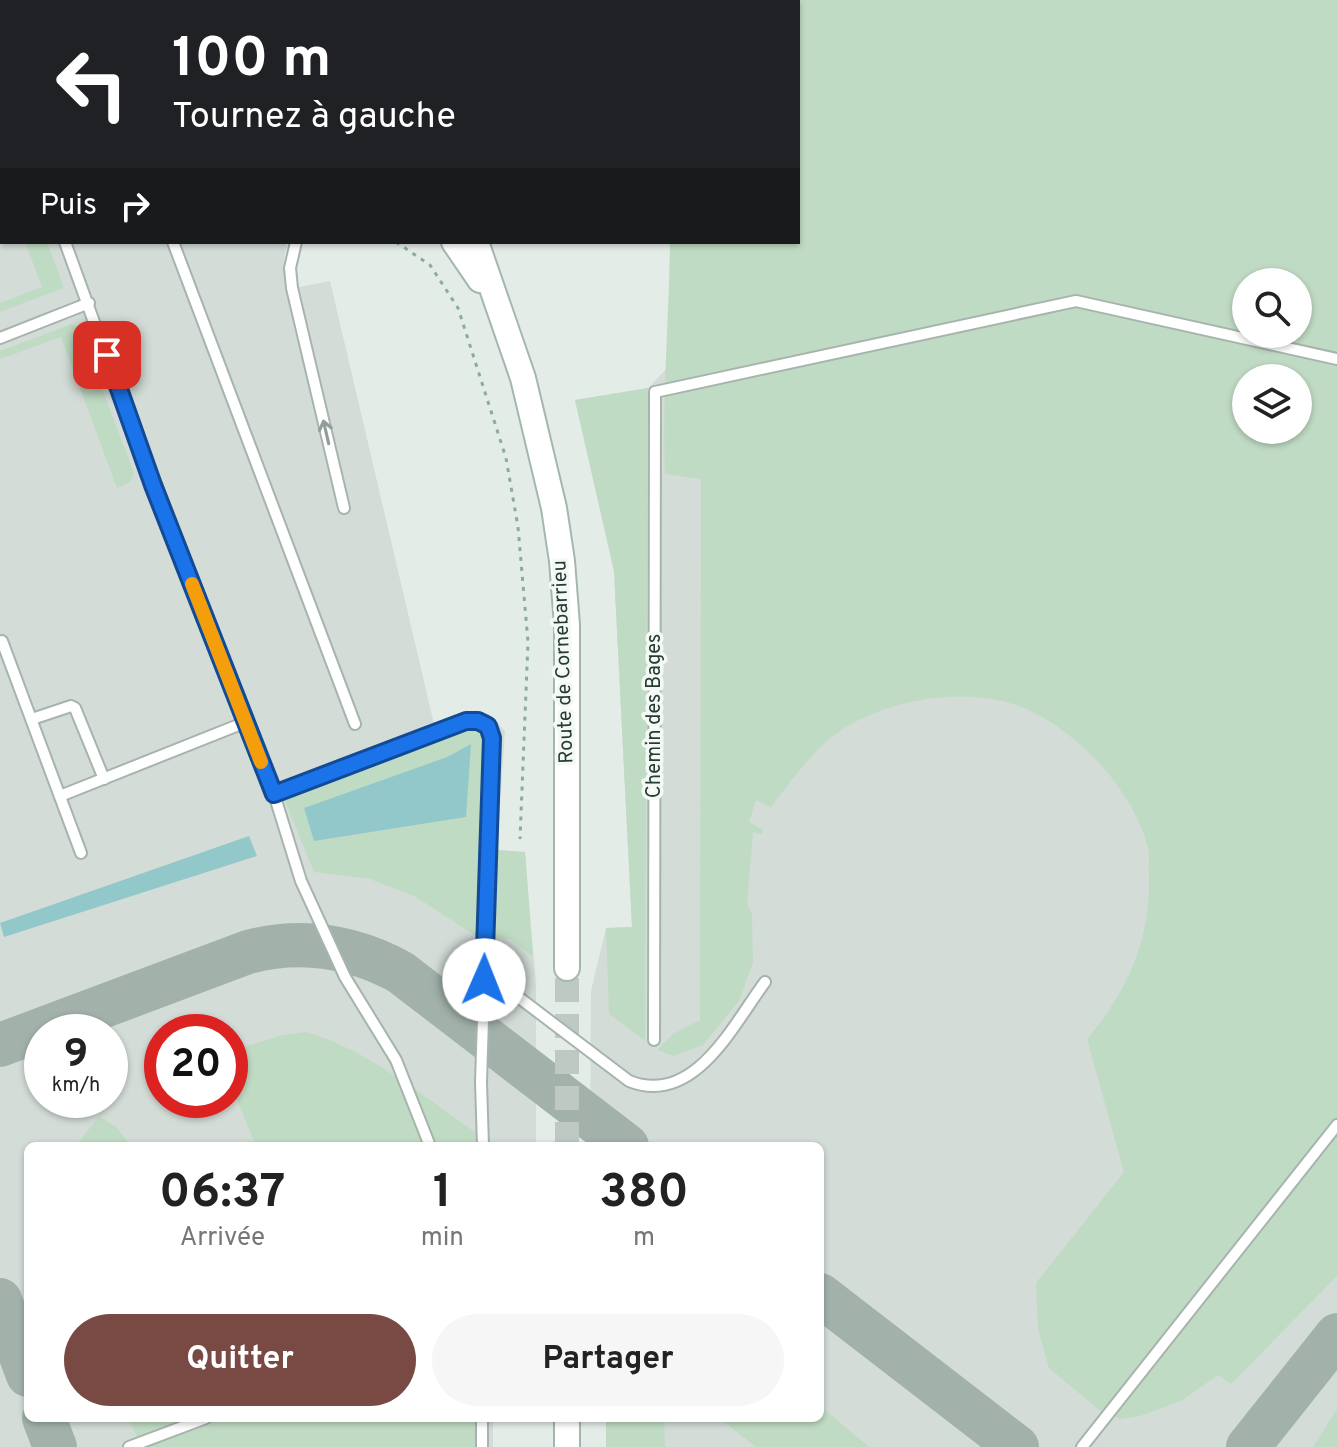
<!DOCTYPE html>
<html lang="fr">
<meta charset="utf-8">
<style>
:root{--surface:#fff;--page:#f6f6f6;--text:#222;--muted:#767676;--accent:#794a43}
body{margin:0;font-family:Overpass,sans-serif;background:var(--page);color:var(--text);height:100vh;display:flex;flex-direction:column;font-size:30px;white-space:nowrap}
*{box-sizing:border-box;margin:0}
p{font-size:26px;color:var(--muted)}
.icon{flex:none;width:44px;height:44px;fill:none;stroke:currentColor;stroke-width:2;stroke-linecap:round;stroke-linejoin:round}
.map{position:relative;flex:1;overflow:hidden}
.details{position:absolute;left:24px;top:1142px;width:800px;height:280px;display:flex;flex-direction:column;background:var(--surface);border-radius:12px;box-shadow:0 2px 6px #0004}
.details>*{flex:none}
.hud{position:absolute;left:0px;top:0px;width:800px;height:244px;box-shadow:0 2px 6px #0004;background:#202124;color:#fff;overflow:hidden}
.buttons{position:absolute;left:1232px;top:268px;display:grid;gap:16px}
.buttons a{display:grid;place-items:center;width:80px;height:80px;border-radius:50%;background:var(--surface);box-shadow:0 2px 6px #0004;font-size:40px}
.speed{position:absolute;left:24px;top:1014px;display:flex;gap:16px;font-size:40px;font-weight:700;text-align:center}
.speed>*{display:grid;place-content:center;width:104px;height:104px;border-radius:50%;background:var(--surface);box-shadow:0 2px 6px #0004;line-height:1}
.speed small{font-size:20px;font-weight:400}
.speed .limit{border:12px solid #d22;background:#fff;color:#111}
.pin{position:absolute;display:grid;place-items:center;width:68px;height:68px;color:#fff;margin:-34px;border-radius:16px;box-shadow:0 4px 12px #0006}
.me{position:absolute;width:88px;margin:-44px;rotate:1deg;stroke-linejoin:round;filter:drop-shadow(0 0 6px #0008)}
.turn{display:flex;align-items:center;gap:28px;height:168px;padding:0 40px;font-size:36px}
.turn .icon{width:104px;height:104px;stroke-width:2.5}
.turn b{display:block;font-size:56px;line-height:68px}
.then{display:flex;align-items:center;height:76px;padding:0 40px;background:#0003;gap:16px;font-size:30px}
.eta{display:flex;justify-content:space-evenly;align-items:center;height:136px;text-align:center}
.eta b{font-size:48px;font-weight:700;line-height:56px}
.action{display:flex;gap:16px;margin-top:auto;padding:16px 40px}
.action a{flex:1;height:92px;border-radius:48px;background:var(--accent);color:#fff;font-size:32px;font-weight:700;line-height:92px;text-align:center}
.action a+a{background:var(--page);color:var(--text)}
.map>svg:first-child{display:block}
.built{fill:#d3dcd7;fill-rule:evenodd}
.green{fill:#c0dbc4;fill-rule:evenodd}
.water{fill:#93c8cb}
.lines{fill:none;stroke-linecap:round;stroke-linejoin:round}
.taxiway{stroke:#a2b2ab;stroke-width:44}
.secondary-tunnel{stroke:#bec9c4;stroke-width:24;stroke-dasharray:24 12;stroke-linecap:butt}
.service-casing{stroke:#a7b4ae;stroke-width:14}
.tertiary-casing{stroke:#a7b4ae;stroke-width:28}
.secondary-casing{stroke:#a4b7ae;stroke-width:28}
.path{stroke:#88ac9d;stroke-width:3;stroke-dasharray:4 6;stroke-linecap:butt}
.service{stroke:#fff;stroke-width:10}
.tertiary{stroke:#fff;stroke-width:24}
.secondary{stroke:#fff;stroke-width:24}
.oneway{stroke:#929e99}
.route-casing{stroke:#114b97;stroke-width:20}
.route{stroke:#1a73e8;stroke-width:14}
.slow{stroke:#f59e0b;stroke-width:14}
.labels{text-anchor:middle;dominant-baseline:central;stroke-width:7;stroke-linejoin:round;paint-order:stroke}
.street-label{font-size:20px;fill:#263c33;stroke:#f5f9f6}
</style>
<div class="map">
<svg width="1337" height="1447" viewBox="0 0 1337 1447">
<rect width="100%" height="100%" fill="#e4ece8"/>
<g class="built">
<path d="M 0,0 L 151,2 L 2,2 L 2,242 L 287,242 L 283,266 L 289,289 L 330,281 L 434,724 L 466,712 L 489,714 L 505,731 L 497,850 L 525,852 L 536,986 L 536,1146 L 28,1146 L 28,1418 L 493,1418 L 493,1447 L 0,1447 ZM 42,1032 L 110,1032 L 110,1100 L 42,1100 ZM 162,1032 L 230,1032 L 230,1100 L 162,1100 Z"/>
<path d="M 1337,0 L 1337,1447 L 641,1447 L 640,1418 L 820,1418 L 820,1146 L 590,1146 L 591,991 L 606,928 L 632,927 L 614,571 L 575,400 L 648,388 L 669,366 ZM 1246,282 L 1298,282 L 1298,334 L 1246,334 ZM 1246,378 L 1298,378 L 1298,430 L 1246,430 Z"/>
</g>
<g class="green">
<path d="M 788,0 L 1337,0 L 1337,1276 L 1231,1384 L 1218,1375 L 1181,1401 L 1140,1416 L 1121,1419 L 1098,1409 L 1049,1368 L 1038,1329 L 1036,1283 L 1124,1172 L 1087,1039 C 1127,992 1150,941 1149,879 C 1148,869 1150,858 1148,848 C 1134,790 1073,725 1016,705 C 963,687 893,699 846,727 C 816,745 792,780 771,807 L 756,800 L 749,822 L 763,830 L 762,834 L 753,832 L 747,904 L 752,914 L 753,962 L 739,1001 L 703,1045 L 674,1056 L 657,1050 L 673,1034 L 700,1020 L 701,479 L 665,474 C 662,397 669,319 670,242 L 798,242 L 798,2 ZM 1246,282 L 1298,282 L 1298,334 L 1246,334 ZM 1246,378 L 1298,378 L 1298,430 L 1246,430 Z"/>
<path d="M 25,242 L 47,242 L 64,288 L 0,312 L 0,303 L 42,287 Z"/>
<path d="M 72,324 L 79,328 L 134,473 L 130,482 L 117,488 L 61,337 L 0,359 L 0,351 Z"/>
<path d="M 648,388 L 645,1041 L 609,1014 L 606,928 L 632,927 L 614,571 L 575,400 Z"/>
<path d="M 471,727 L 481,729 L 487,744 L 479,938 L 416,897 L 370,879 L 314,872 L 283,796 ZM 470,745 L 369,831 L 314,840 L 304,808 L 447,757 Z"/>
<path d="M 497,850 L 525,852 L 533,957 L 511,939 L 492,937 Z"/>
<path d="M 306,1032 C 369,1050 424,1097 478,1134 L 478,1146 L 256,1146 L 230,1083 L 234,1050 L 283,1035 Z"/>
<path d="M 99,1116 L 116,1127 L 131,1146 L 76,1146 Z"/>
<path d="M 820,1406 L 869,1447 L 756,1447 L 719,1418 L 820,1418 Z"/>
<path d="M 1337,1409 L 1337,1447 L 1313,1447 Z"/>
<path d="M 127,1418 L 476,1418 L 476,1447 L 143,1447 Z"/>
<path d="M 606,1418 L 664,1418 L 665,1447 L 606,1447 Z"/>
</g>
<g class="water">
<path d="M 471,744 L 466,817 L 314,841 L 304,808 L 447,757 Z"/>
<path d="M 249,836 L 257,856 L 4,937 L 0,923 Z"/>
</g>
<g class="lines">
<g class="taxiway">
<path d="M 0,1045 L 248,952 C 301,938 352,946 400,972 L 627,1146"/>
<path d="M 820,1295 L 1017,1447"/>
<path d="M 0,1300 L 28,1375"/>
<path d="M 44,1418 L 55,1447"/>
<path d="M 1248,1447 L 1337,1335"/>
</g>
<path class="secondary-tunnel" d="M 567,1146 L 567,968"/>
<g class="service-casing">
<g id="service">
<path d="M 81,0 L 82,2"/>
<path d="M 0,76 L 2,81"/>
<path d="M 65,242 L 153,485 L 274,794 L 301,881 L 345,977 L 396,1060 L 430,1146"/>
<path d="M 173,242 L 355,724"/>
<path d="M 296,242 L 290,268 L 292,288 L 344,508"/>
<path d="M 0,338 L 89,303"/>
<path d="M 2,641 L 81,853"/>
<path d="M 32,719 L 71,706 L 75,708 L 104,779"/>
<path d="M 274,794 L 466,721 L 478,721 L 488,726 L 492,738 L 481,1082 L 483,1146"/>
<path d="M 60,796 L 246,722"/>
<path d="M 484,980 L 501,984 L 629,1081 C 694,1107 733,1025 765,982"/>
<path d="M 654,1040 L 655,392 L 1076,301 L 1337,359"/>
<path d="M 129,1447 L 206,1418"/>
<path d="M 482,1447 L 482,1418"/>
<path d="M 1082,1447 L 1337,1125"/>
</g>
</g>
<g class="tertiary-casing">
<g id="tertiary">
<path d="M 157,0 L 158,2"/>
<path d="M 182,0 L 183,2"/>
</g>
</g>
<g class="secondary-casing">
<g id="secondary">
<path d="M 303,0 L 304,2"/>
<path d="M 335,0 L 337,2"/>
<path d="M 454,242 L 480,280"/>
<path d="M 476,242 L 523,378 L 554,508 L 562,561 L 567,625 L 567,968"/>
<path d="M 567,1418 L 567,1447"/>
</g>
</g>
<g class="path">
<path d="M 223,0 L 224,2"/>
<path d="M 396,242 L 430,265 L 458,308 L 506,458 L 518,527 L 528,642 L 520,839"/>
</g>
<use href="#service" class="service"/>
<use href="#tertiary" class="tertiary"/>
<use href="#secondary" class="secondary"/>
</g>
<defs><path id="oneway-shaft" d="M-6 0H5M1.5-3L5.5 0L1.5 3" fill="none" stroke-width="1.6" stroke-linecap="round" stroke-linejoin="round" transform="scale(2)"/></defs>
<use class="oneway" href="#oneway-shaft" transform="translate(326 432) rotate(-103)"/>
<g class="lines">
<g class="route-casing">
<path id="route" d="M 107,355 L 153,485 L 274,794 L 466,721 L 478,721 L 488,726 L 492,738 L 484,980"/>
</g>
<use href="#route" class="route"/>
<path class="slow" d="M 192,584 L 261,762"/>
</g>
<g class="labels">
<g class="street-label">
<text transform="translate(564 662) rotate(-92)">Route de Cornebarrieu</text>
<text transform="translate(655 716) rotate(-90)">Chemin des Bages</text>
</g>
</g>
</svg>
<div class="buttons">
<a><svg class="icon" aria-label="search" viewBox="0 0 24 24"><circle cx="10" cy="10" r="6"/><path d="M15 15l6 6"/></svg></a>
<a><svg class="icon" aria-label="layers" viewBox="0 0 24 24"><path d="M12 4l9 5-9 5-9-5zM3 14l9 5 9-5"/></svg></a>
</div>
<div class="speed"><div>9<small>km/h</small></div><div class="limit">20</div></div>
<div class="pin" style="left:107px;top:355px;background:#d93025"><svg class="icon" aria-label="arrive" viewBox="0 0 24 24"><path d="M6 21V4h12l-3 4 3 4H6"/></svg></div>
<svg class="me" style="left:484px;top:980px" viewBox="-20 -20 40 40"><circle r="19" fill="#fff"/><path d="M0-13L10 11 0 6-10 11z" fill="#1a73e8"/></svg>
<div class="hud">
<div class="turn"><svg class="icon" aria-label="left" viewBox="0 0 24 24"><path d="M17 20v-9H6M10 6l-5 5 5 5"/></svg><div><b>100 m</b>Tournez à gauche</div></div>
<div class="then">Puis<svg class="icon" aria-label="right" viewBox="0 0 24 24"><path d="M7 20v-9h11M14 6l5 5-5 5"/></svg></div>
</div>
<section class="details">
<div class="eta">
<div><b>06:37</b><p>Arrivée</p></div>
<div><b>1</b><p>min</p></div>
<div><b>380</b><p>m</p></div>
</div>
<div class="action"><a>Quitter</a><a>Partager</a></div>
</section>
</div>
